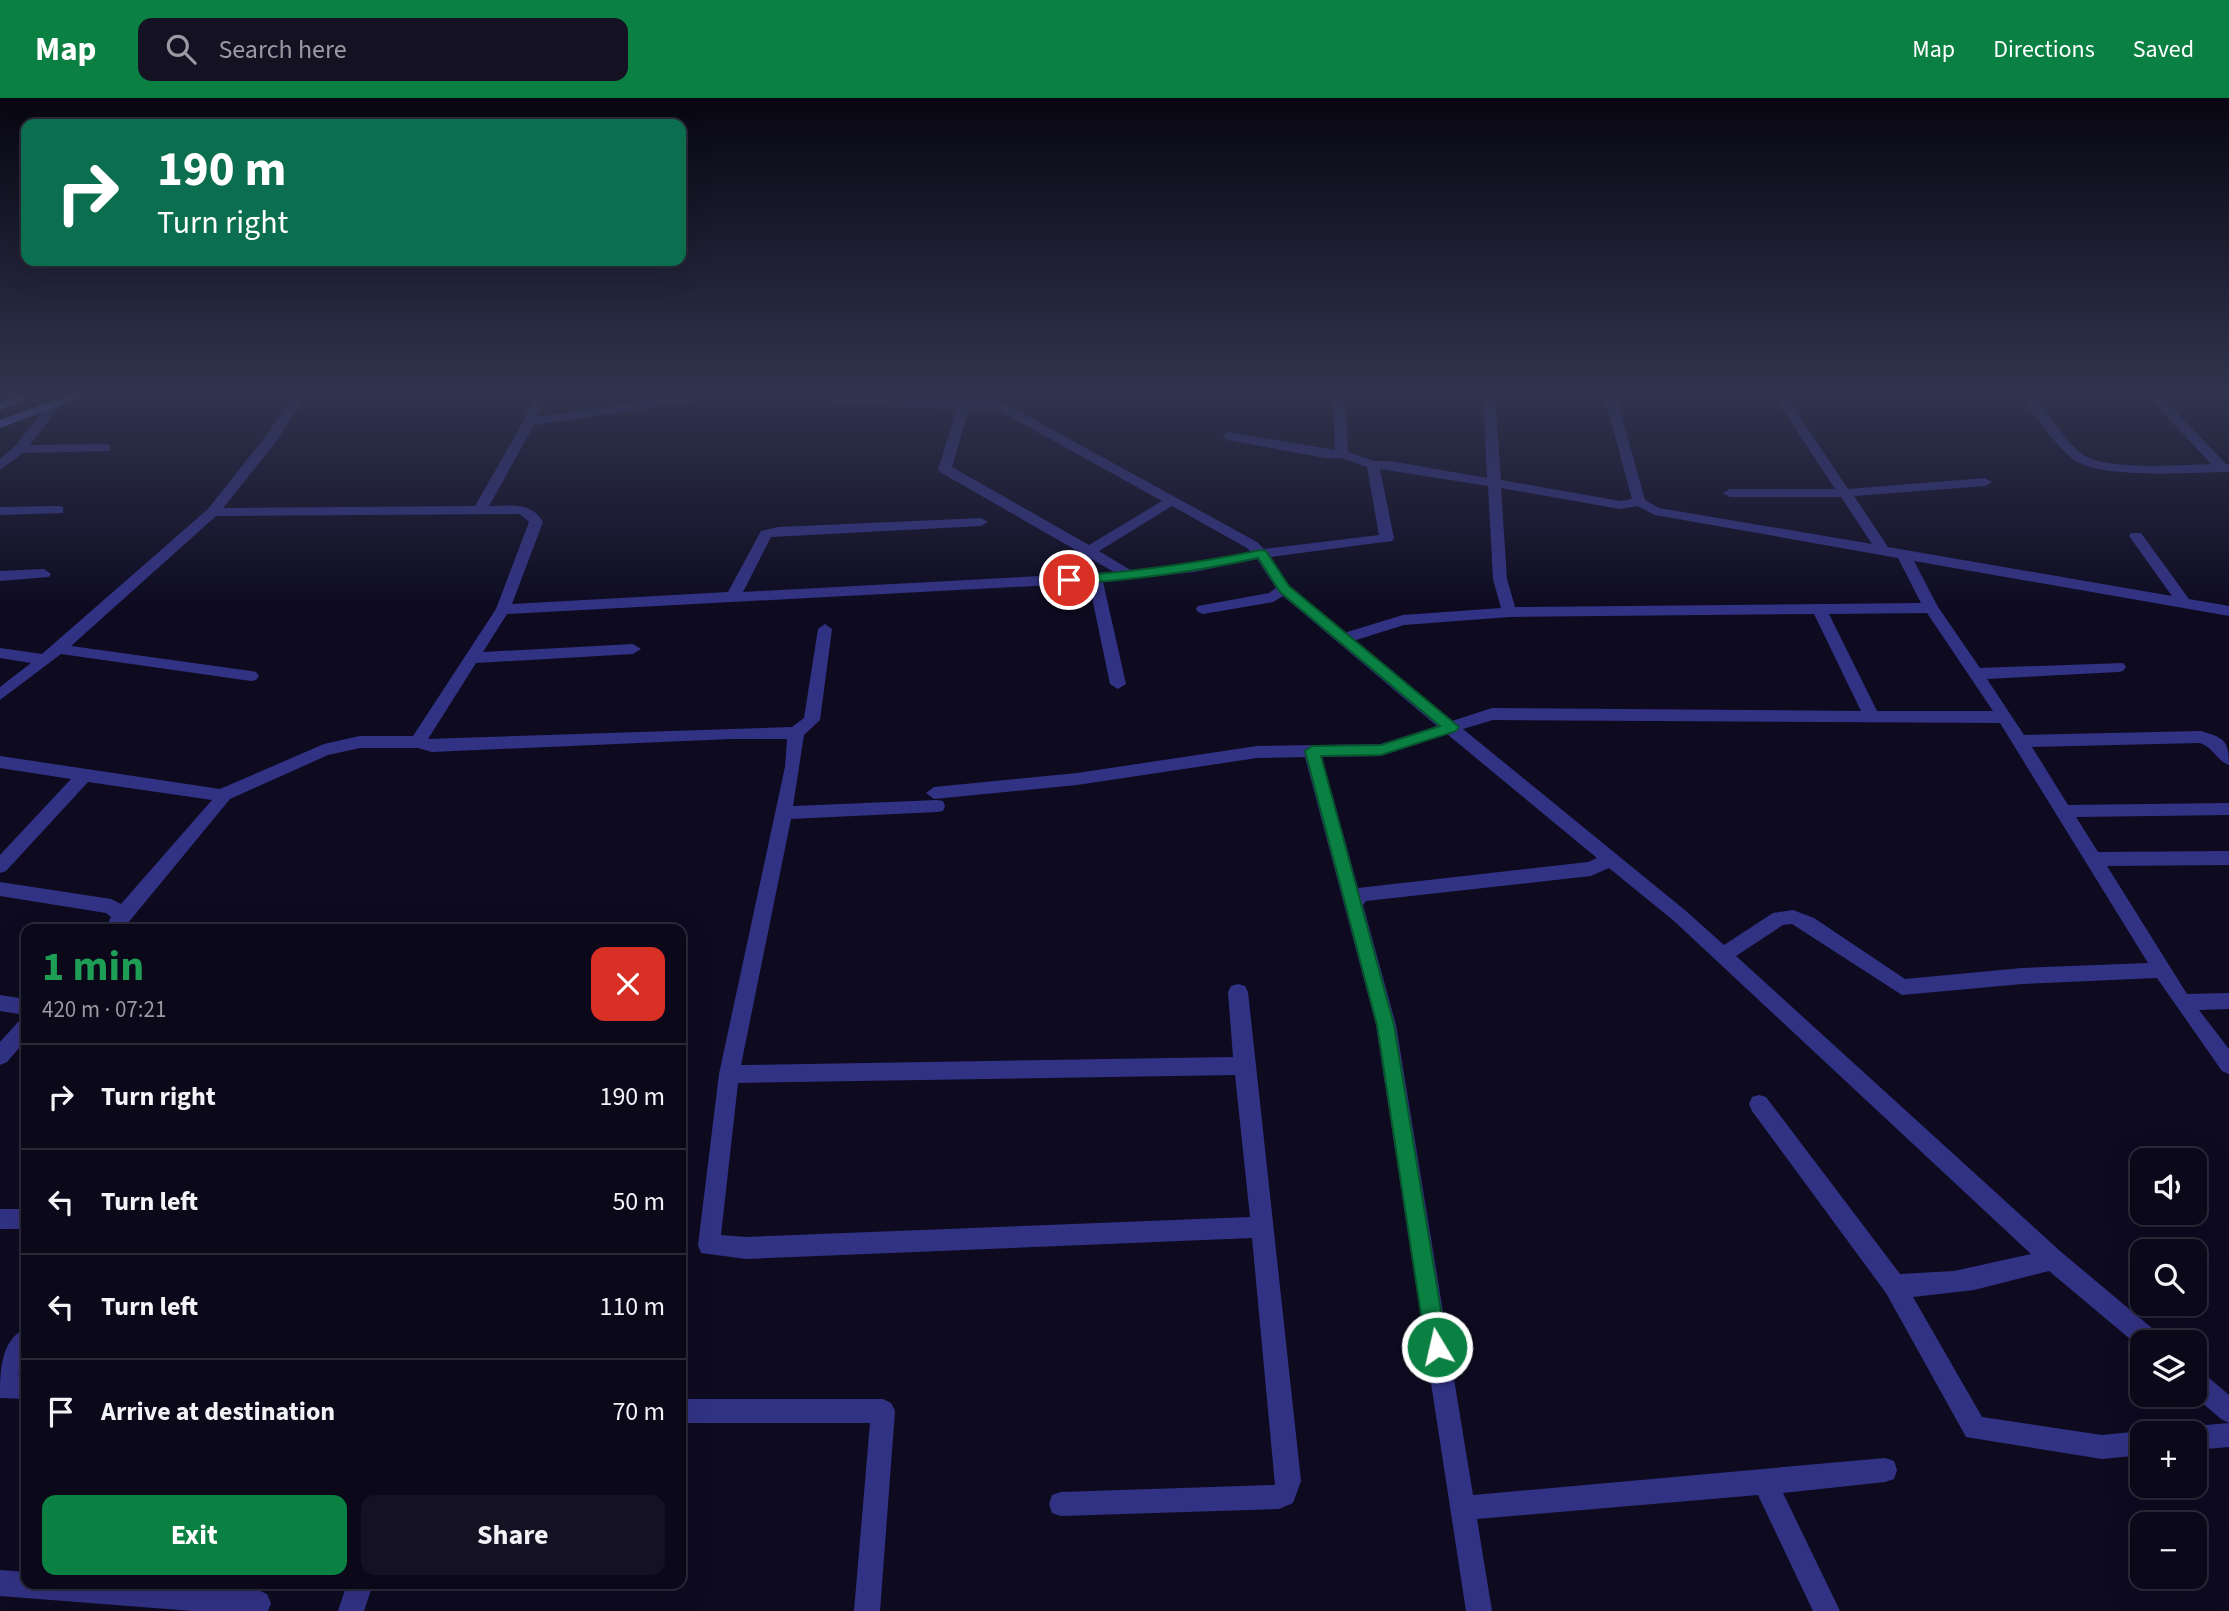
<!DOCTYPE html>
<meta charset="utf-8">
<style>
:root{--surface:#0a0819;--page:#131122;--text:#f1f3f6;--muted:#999aa2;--line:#2a2938;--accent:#0b8043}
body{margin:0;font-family:"Source Sans 3",sans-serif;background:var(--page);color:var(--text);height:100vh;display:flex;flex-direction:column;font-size:26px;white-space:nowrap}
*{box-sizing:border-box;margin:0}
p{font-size:23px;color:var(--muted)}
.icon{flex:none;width:38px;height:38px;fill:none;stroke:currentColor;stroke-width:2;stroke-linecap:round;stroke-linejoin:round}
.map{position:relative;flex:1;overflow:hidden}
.side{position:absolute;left:21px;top:826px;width:665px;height:665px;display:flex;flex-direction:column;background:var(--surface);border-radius:14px;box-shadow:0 7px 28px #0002,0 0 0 2px var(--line)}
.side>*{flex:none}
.hud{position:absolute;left:21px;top:21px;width:665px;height:147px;border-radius:14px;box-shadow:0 7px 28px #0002,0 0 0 2px var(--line);background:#0b6e4f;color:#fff;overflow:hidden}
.fabs{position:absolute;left:2130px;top:1050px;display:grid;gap:14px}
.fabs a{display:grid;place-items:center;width:77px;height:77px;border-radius:14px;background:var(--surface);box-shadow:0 7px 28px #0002,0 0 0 2px var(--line);font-size:35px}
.pin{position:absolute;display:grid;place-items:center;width:60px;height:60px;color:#fff;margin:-30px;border:4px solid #fff;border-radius:50%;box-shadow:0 2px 7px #0007}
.me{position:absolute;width:77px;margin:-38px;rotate:351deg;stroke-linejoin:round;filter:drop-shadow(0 0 5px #0008)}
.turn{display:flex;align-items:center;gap:24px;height:147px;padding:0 21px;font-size:32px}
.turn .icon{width:91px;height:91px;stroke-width:2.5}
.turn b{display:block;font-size:49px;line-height:60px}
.round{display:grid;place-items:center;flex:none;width:74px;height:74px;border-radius:14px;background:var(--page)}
.head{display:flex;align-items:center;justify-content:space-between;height:119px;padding:0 21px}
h1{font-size:42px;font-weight:700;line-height:52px;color:#1e9e55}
.cta{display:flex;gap:14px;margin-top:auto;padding:14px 21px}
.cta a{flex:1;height:80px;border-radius:14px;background:var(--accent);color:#fff;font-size:28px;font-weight:700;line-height:80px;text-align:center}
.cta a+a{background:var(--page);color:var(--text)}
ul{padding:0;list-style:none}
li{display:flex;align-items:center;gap:21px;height:105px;padding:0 21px;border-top:2px solid var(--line)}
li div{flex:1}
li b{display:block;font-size:26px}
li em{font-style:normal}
header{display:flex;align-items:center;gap:42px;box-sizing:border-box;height:98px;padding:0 35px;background:var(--accent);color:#fff}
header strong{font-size:33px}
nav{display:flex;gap:38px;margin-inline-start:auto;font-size:24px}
.search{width:490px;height:63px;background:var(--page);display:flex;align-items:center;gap:18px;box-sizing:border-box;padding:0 24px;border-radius:14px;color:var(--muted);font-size:26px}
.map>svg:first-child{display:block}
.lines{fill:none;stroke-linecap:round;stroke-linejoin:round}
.street{fill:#323285;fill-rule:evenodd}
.secondary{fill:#6265ff;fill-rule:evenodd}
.route{fill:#0b8043;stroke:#07532c;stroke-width:2}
</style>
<header>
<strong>Map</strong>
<div class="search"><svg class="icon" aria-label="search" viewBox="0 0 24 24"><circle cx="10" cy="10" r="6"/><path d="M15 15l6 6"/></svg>Search here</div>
<nav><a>Map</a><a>Directions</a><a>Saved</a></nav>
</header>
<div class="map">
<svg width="2229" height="1513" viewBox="0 0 2229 1513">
<rect width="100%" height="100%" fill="#0e0b21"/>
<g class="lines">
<g class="street">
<path d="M 294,298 L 306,298 L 275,345 L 223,410 L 475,408 L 523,324 L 534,298 L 546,298 L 537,319 L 679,298 L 710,298 L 704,302 L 534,327 L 489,408 C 510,408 531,403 543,424 L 512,506 L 728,494 L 761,433 L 778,429 L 981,420 L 988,424 L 981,428 L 771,439 L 743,494 L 1114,474 L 940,374 L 938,371 L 957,311 L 839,307 L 819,298 L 906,303 L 1002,304 L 1257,444 L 1264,451 L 1379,437 L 1367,369 L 1341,360 L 1325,360 L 1228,342 L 1222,338 L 1228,334 L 1335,352 L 1333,298 L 1345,298 L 1348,354 L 1374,363 L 1390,363 L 1487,380 L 1483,298 L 1495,298 L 1501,382 L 1620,403 L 1632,401 L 1604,298 L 1616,298 L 1645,402 L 1659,410 L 1872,446 L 1841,399 L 1730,399 L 1723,395 L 1730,391 L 1835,391 L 1774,298 L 1786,298 L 1848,391 L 1985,380 L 1992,384 L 1985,388 L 1854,398 L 1888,449 L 2172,498 L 2129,438 L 2131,435 L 2141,435 L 2189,501 L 2229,508 L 2229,518 L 1914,463 L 1938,509 L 1980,570 L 2123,565 L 2126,569 L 2123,573 L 2118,574 L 1987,581 L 2024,637 L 2201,633 C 2224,640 2229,642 2229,667 C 2217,663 2214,650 2200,645 L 2032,649 L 2068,707 L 2229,705 L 2229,717 L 2076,719 L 2098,754 L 2229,753 L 2229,767 L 2107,768 L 2187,896 L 2229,895 L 2229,911 L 2199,912 L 2229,951 L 2229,976 L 2222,973 L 2157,880 L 2022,886 L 1902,897 L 1792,826 L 1783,827 L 1736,858 L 2060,1153 L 2159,1236 L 2162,1244 L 2142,1244 L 2142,1251 L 2049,1173 L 1974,1192 L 1913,1199 L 1982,1319 L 2102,1337 L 2142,1333 L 2148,1335 L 2142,1335 L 2142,1357 L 2102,1361 L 1966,1339 L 1886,1195 L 1752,1013 L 1749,1006 L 1752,999 L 1759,997 L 1766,999 L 1900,1176 L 1954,1173 L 2031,1156 L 1674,823 L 1609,770 L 1591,778 L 1366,803 L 1363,807 L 1396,927 L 1473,1397 L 1885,1360 L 1894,1363 L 1897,1372 L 1894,1381 L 1885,1384 L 1783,1395 L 1840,1513 L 1813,1513 L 1758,1397 L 1477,1421 L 1492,1513 L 1466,1513 L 1376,927 L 1305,659 L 1257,660 L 1077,687 L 934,701 L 926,695 L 934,689 L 1077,675 L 1257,648 L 1381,646 L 1437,628 L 1283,498 L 1273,504 L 1203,516 L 1198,514 L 1196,511 L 1198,508 L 1269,495 L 1276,490 L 1257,461 L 1194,474 L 1103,484 L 1126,586 L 1118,591 L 1110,586 L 1089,485 L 507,516 L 483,554 L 633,546 L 641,551 L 633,556 L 476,565 L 428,641 L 792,629 L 804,620 L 818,531 L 825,526 L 832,531 L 820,622 L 804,637 L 793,708 L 937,702 L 943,703 L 945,708 L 943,713 L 937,714 L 791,721 L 741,967 L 1233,959 L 1228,894 L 1231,888 L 1238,886 L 1245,888 L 1248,894 L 1301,1383 L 1293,1405 L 1279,1411 L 1061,1418 L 1052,1415 L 1049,1406 L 1052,1397 L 1061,1394 L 1275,1387 L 1252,1140 L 746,1161 L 701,1155 L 698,1147 L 719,976 L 785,669 L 787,641 L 730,641 L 432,654 L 418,650 L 360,650 L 328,657 L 230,701 L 123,831 L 105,831 L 111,819 L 106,815 L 0,798 L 0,784 L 111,801 L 121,806 L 212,702 L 88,684 L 6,773 L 0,775 L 0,757 L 71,681 L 0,670 L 0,658 L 220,691 L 324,646 L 360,638 L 413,638 L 496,511 L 529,424 L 520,416 L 216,418 L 71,548 L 251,573 L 256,574 L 259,578 L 256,582 L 251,583 L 61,556 L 0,602 L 0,589 L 31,565 L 0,560 L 0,550 L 42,556 L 208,411 L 265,339 ZM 969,311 L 996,311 L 1162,403 L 1089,447 L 952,369 ZM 1380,371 L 1488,388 L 1493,481 L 1501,510 L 1403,517 L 1344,535 L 1289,488 L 1270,459 L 1392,443 L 1394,440 ZM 1501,390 L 1620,411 L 1637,408 L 1655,417 L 1898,460 L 1921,505 L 1515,509 L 1507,481 ZM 1172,408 L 1247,450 L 1251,454 L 1194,466 L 1132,473 L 1099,453 ZM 1927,515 L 1993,613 L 1877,613 L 1829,516 ZM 1814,516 L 1861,613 L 1492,610 L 1452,623 L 1353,543 L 1404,527 L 1509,519 ZM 1493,622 L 2000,625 L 2148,865 L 2022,870 L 1905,881 L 1814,820 L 1793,812 L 1773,815 L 1724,847 L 1686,813 L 1463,631 ZM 1447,636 L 1597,760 L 1588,764 L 1358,790 L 1322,659 L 1381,658 ZM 1235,977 L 1250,1119 L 746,1139 L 721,1137 L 738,985 Z"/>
<path d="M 2020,298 L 2033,298 C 2050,316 2063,341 2082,356 C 2104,373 2183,367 2211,366 L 2148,298 L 2161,298 L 2226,366 L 2229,366 L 2229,374 C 2194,374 2099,382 2073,361 C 2053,345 2036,318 2020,298 Z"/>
<path d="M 55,302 L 61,306 L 30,347 L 105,346 L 110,347 L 110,353 L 23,355 L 0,372 L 0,361 L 15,348 L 51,303 Z"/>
<path d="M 58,408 L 63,409 L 63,415 L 0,417 L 0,409 Z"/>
<path d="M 44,471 L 51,476 L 49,479 L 0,483 L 0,473 Z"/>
<path d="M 0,897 L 26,901 L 26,917 L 0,913 Z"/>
<path d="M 26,921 L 26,942 L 7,964 L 0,967 L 0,944 L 19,923 Z"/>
<rect x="0" y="1111" width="26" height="20"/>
<path d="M 26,1230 L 26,1263 L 18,1277 L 26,1277 L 26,1301 L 0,1300 C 0,1275 0,1242 26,1230 Z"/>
<path d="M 2194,1270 L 2202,1274 L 2229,1297 L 2229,1349 L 2194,1352 L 2194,1335 L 2184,1335 L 2185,1331 L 2194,1328 L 2229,1325 L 2221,1321 L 2193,1297 Z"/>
<path d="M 681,1301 L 883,1301 L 891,1305 L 895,1313 L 880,1513 L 854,1513 L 870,1325 L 681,1325 Z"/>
<path d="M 0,1472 L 26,1474 L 26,1486 L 177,1486 L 258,1492 L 267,1496 L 271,1505 L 268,1513 L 193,1513 L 0,1498 Z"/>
<path d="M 347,1486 L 373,1486 L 364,1513 L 338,1513 Z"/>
</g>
<g class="secondary">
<path d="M 15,298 L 33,298 L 0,312 L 0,304 Z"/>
<path d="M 67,298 L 85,298 L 0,330 L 0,322 Z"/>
</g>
</g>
<linearGradient id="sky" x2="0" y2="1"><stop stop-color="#080612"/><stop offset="0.58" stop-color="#30344e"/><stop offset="1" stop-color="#30344e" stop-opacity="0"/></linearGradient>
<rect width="2229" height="510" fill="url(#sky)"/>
<path class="route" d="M 1261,452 L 1266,453 L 1289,488 L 1459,629 L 1456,633 L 1381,657 L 1321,658 L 1394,927 L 1447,1249 L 1444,1257 L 1437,1260 L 1429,1257 L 1426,1249 L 1377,927 L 1305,653 L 1312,648 L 1381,647 L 1440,628 L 1280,494 L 1258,460 C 1195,474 1133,482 1069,486 L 1062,482 L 1069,478 C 1134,474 1197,465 1261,452 Z"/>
</svg>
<div class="fabs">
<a><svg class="icon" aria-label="sound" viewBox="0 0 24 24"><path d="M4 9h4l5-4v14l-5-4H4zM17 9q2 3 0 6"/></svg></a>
<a><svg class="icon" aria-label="search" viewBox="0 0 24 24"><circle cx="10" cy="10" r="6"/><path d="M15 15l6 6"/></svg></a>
<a><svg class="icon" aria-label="layers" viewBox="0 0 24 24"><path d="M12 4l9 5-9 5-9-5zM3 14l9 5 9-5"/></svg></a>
<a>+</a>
<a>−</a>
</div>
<div class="pin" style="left:1069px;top:482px;background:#d93025"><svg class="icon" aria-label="arrive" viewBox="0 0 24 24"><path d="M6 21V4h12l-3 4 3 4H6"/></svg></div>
<svg class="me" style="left:1437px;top:1249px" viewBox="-20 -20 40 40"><circle r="17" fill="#0b8043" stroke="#fff" stroke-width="3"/><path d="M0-11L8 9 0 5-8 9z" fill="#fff"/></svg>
<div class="hud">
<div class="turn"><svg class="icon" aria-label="right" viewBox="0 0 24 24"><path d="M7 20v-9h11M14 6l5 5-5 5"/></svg><div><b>190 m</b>Turn right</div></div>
</div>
<section class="side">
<div class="head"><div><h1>1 min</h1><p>420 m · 07:21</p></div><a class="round" style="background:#d93025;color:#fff"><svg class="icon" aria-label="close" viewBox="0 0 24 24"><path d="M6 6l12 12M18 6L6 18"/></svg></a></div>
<ul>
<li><svg class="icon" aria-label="right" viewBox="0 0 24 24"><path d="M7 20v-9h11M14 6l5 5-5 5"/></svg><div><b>Turn right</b></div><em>190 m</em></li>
<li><svg class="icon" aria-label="left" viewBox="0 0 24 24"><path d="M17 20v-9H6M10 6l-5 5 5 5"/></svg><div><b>Turn left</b></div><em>50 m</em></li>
<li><svg class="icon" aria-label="left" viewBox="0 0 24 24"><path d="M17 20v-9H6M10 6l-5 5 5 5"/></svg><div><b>Turn left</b></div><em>110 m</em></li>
<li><svg class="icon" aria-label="arrive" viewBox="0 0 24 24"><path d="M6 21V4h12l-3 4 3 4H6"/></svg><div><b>Arrive at destination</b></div><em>70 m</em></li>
</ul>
<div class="cta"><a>Exit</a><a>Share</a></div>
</section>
</div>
